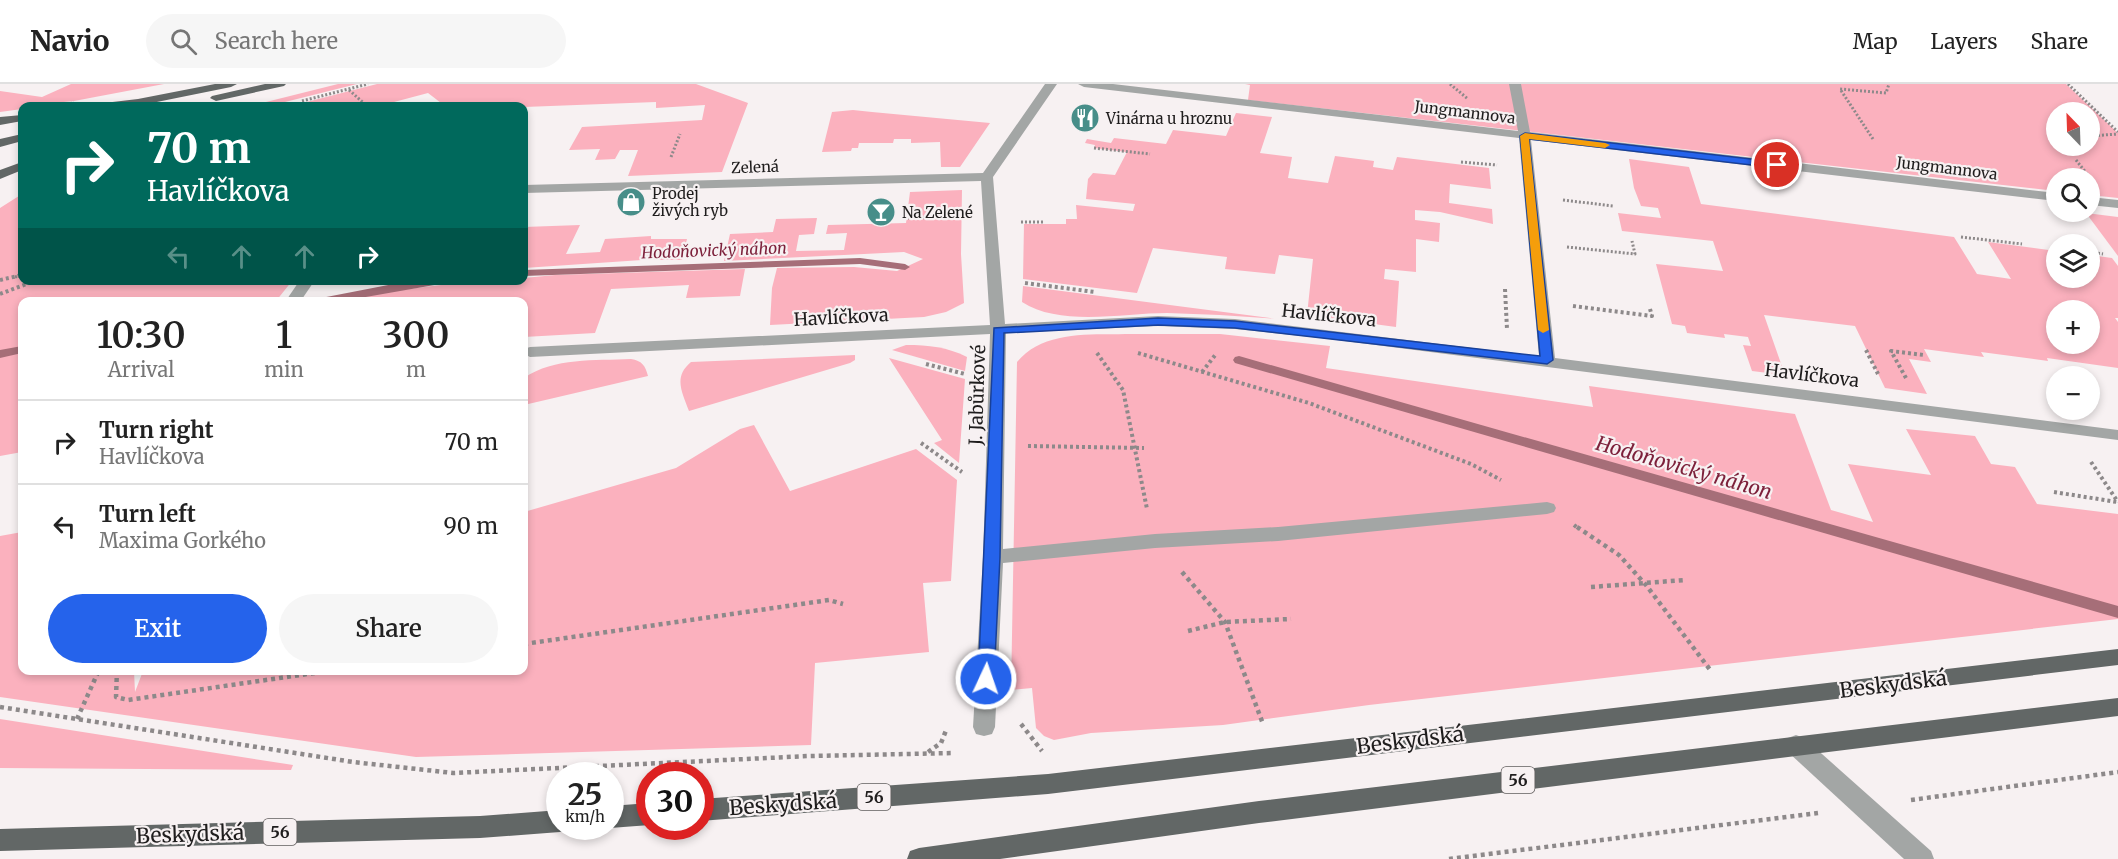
<!DOCTYPE html>
<meta charset="utf-8">
<style>
:root{--surface:#fff;--page:#f6f6f6;--text:#222;--muted:#767676;--line:#e0e0e0;--accent:#2563eb}
body{margin:0;font-family:Merriweather,serif;background:var(--page);color:var(--text);height:100vh;display:flex;flex-direction:column;font-size:22px;white-space:nowrap}
*{box-sizing:border-box;margin:0}
p{font-size:20px;color:var(--muted)}
.icon{flex:none;width:33px;height:33px;fill:none;stroke:currentColor;stroke-width:2;stroke-linecap:round;stroke-linejoin:round}
.map{position:relative;flex:1;overflow:hidden}
.panel{position:absolute;left:18px;top:213px;width:510px;height:378px;display:flex;flex-direction:column;background:var(--surface);border-radius:12px;box-shadow:0 3px 9px #0003}
.panel>*{flex:none}
.hud{position:absolute;left:18px;top:18px;width:510px;height:183px;border-radius:12px;box-shadow:0 3px 9px #0003;background:#00695c;color:#fff;overflow:hidden}
.needle{width:39px;rotate:337deg}
.controls{position:absolute;left:2046px;top:18px;display:grid;gap:12px}
.controls a{display:grid;place-items:center;width:54px;height:54px;border-radius:50%;background:var(--surface);box-shadow:0 3px 9px #0003;font-size:30px}
.speed{position:absolute;left:546px;top:678px;display:flex;gap:12px;font-size:30px;font-weight:700;text-align:center}
.speed>*{display:grid;place-content:center;width:78px;height:78px;border-radius:50%;background:var(--surface);box-shadow:0 3px 9px #0003;line-height:1}
.speed small{font-size:15px;font-weight:400}
.speed .limit{border:9px solid #d22;background:#fff;color:#111}
.pin{position:absolute;display:grid;place-items:center;width:51px;height:51px;color:#fff;margin:-26px;border:3px solid #fff;border-radius:50%;box-shadow:0 2px 6px #0007}
.me{position:absolute;width:66px;margin:-33px;rotate:3deg;stroke-linejoin:round;filter:drop-shadow(0 0 4px #0008)}
.turn{display:flex;align-items:center;gap:21px;height:126px;padding:0 30px;font-size:27px}
.turn .icon{width:78px;height:78px;stroke-width:2.5}
.turn b{display:block;font-size:42px;line-height:51px}
.lanes{display:flex;align-items:center;height:57px;padding:0 30px;background:#0003;justify-content:center;gap:30px;direction:ltr}
.lanes .off{opacity:.35}
.eta{display:flex;justify-content:space-evenly;align-items:center;height:102px;text-align:center}
.eta b{font-size:36px;font-weight:600;line-height:42px}
.action{display:flex;gap:12px;margin-top:auto;padding:12px 30px}
.action a{flex:1;height:69px;border-radius:36px;background:var(--accent);color:#fff;font-size:24px;font-weight:600;line-height:69px;text-align:center}
.action a+a{background:var(--page);color:var(--text)}
ul{padding:0;list-style:none}
li{display:flex;align-items:center;gap:18px;height:84px;padding:0 30px;border-top:2px solid var(--line)}
li div{flex:1}
li b{display:block;font-size:22px}
li em{font-style:normal}
header{display:flex;align-items:center;gap:36px;box-sizing:border-box;height:84px;padding:0 30px;background:var(--surface);border-bottom:2px solid var(--line)}
header strong{font-size:28px}
nav{display:flex;gap:33px;margin-inline-start:auto;font-size:21px}
.search{width:420px;height:54px;background:var(--page);display:flex;align-items:center;gap:15px;box-sizing:border-box;padding:0 21px;border-radius:33px;color:var(--muted);font-size:22px}
.map>svg:first-child{display:block}
.green{fill:#fbb1be;fill-rule:evenodd}
.lines{fill:none;stroke-linecap:round;stroke-linejoin:round}
.stream{fill:#a66e78;fill-rule:evenodd}
.path-far2{stroke:#8d898a;stroke-width:3;stroke-dasharray:2 2;stroke-linecap:butt}
.path-far1{stroke:#8d898a;stroke-width:4;stroke-dasharray:3 3;stroke-linecap:butt}
.path{stroke:#8d898a;stroke-width:4.5;stroke-dasharray:4 4;stroke-linecap:butt}
.minor{fill:#a3a6a5;fill-rule:evenodd}
.major{fill:#626766;fill-rule:evenodd}
.route{fill:#2563eb;stroke:#184099;stroke-width:1.5}
.slow{fill:#f59e0b}
.labels{text-anchor:middle;dominant-baseline:central;stroke-width:4.5;stroke-linejoin:round;paint-order:stroke}
.far-street-label{font-size:15px;fill:#1f1d1d;stroke:#f7f1f2}
.far-poi-label{font-size:15px;fill:#1f1d1d;stroke:#f7f1f2;text-anchor:start}
.far-water-label{font-size:16px;font-style:italic;fill:#7d213b;stroke:#f7f1f2}
.shield{fill:#f7f1f2;stroke:#605d5d;stroke-width:1.5}
.shield-label{font-size:16px;font-weight:bold;fill:#1f1d1d}
.street-label{font-size:18px;fill:#1f1d1d;stroke:#f7f1f2}
.water-label{font-size:20px;font-style:italic;fill:#7d213b;stroke:#f7f1f2}
.near-street-label{font-size:21px;fill:#1f1d1d;stroke:#f7f1f2}
</style>
<header>
<strong>Navio</strong>
<div class="search"><svg class="icon" aria-label="search" viewBox="0 0 24 24"><circle cx="10" cy="10" r="6"/><path d="M15 15l6 6"/></svg>Search here</div>
<nav><a>Map</a><a>Layers</a><a>Share</a></nav>
</header>
<div class="map">
<svg width="2118" height="775" viewBox="0 0 2118 775">
<rect width="100%" height="100%" fill="#f7f1f2"/>
<g class="green">
<path d="M 71,0 L 164,0 L 74,17 L 22,22 L 22,25 L 0,28 L 0,7 L 42,13 Z"/>
<path d="M 338,0 L 357,0 L 269,22 L 250,22 Z"/>
<path d="M 377,0 L 696,0 L 748,19 L 722,88 L 628,92 L 638,66 L 620,66 L 615,75 L 595,76 L 600,65 L 569,66 L 582,43 L 702,36 L 705,21 L 656,24 L 656,18 L 524,23 L 445,22 L 428,9 L 379,22 L 291,22 Z"/>
<path d="M 1245,0 L 2066,0 L 2118,49 L 2118,114 L 2090,111 L 2090,94 L 2056,94 L 2056,107 L 1248,16 L 1250,1 ZM 2056,28 L 2090,28 L 2090,62 L 2056,62 Z"/>
<path d="M 853,26 L 872,28 L 990,39 L 960,83 L 941,83 L 940,58 L 911,59 L 911,55 L 894,55 L 893,59 L 859,59 L 858,64 L 852,64 L 851,67 L 822,68 L 832,28 Z"/>
<path d="M 1236,29 L 1272,33 L 1260,69 L 1292,73 L 1288,94 L 1328,99 L 1335,72 L 1374,77 L 1373,83 L 1393,86 L 1397,73 L 1489,84 L 1491,105 L 1450,100 L 1449,119 L 1492,125 L 1493,140 L 1440,128 L 1415,126 L 1415,136 L 1440,139 L 1439,158 L 1416,155 L 1416,188 L 1385,185 L 1384,195 L 1399,197 L 1396,243 L 1307,231 L 1313,175 L 1279,171 L 1275,190 L 1225,185 L 1227,173 L 1153,164 L 1137,209 L 1023,195 L 1024,140 L 1066,140 L 1066,135 L 1077,135 L 1076,121 L 1133,127 L 1135,120 L 1086,115 L 1088,95 L 1093,89 L 1115,91 L 1127,68 L 1094,64 L 1095,61 L 1085,59 L 1087,55 L 1111,59 L 1114,54 L 1166,60 L 1173,46 L 1226,52 Z"/>
<path d="M 1629,75 L 1689,83 L 1701,120 L 1954,153 L 1977,190 L 2011,195 L 1988,158 L 2056,167 L 2056,194 L 2090,194 L 2090,171 L 2112,174 L 2118,182 L 2118,234 L 2115,234 L 2118,238 L 2118,284 L 2047,274 L 2048,277 L 1981,268 L 1984,273 L 1924,265 L 1931,278 L 1909,275 L 1927,310 L 1885,304 L 1855,242 L 1764,231 L 1785,291 L 1752,287 L 1743,261 L 1751,262 L 1748,253 L 1724,250 L 1725,254 L 1687,249 L 1685,242 L 1672,240 L 1656,180 L 1723,187 L 1713,157 L 1622,147 L 1618,129 L 1661,134 L 1658,124 L 1641,122 L 1634,104 ZM 2056,226 L 2090,226 L 2090,260 L 2056,260 Z"/>
<path d="M 962,106 L 961,170 L 964,219 L 946,228 L 924,233 L 770,241 L 772,204 L 777,184 L 854,183 L 897,187 L 923,175 L 904,168 L 724,177 L 730,150 L 773,148 L 776,135 L 817,134 L 814,150 L 799,151 L 796,167 L 844,166 L 847,149 L 826,150 L 828,141 L 906,139 L 910,108 Z"/>
<path d="M 22,110 L 22,196 L 292,197 L 276,217 L 22,218 L 22,368 L 0,372 L 0,124 Z"/>
<path d="M 2086,129 L 2118,133 L 2118,172 Z"/>
<path d="M 580,141 L 566,170 L 600,168 L 605,155 L 651,152 L 651,155 L 687,155 L 682,176 L 642,176 L 524,184 L 524,143 Z"/>
<path d="M 745,185 L 740,212 L 686,214 L 689,201 L 611,205 L 595,249 L 524,253 L 524,218 L 507,217 L 508,213 L 432,218 L 328,217 C 392,207 458,196 524,196 L 524,194 L 555,191 Z"/>
<path d="M 1023,202 L 1278,235 C 1241,232 1204,230 1167,229 C 1124,229 1060,243 1022,218 Z"/>
<path d="M 1132,250 L 1220,250 L 1330,262 L 1326,284 L 1593,323 L 1589,302 L 1795,330 L 1831,426 L 1873,438 L 1848,380 L 1931,391 L 1906,345 L 1975,352 L 1991,380 L 2015,383 L 2037,420 L 2118,430 L 2118,535 L 1369,621 L 1223,641 L 1091,649 L 1054,656 L 1044,652 L 1036,644 L 1032,604 L 1011,606 L 1017,278 C 1044,245 1094,251 1132,250 Z"/>
<path d="M 906,261 C 929,261 947,263 967,273 L 965,287 L 892,266 Z"/>
<path d="M 855,271 L 855,276 L 850,279 L 689,327 C 682,308 673,293 691,278 Z"/>
<path d="M 889,274 L 965,295 L 959,379 L 934,359 L 942,356 Z"/>
<path d="M 631,275 C 642,277 645,281 648,292 L 524,321 L 524,294 C 555,273 594,277 631,275 Z"/>
<path d="M 754,341 L 790,407 L 916,365 L 957,396 L 951,497 L 923,499 L 929,568 L 815,579 L 811,661 L 416,673 L 0,613 L 0,452 L 22,448 L 22,586 L 134,587 L 135,608 L 143,587 L 524,586 L 524,428 L 676,384 L 740,345 Z"/>
<path d="M 0,635 L 293,681 L 291,686 L 0,684 Z"/>
</g>
<g class="lines">
<g class="stream">
<path d="M 860,174 L 905,180 L 910,183 L 905,186 L 860,180 L 524,192 L 524,186 Z"/>
<path d="M 414,196 L 451,196 L 446,199 L 337,218 L 311,218 L 316,215 Z"/>
<path d="M 22,262 L 22,269 L 0,274 L 0,266 Z"/>
<path d="M 1239,272 L 2118,522 L 2118,534 L 1235,279 L 1233,276 L 1235,273 Z"/>
</g>
<g class="path-far2">
<path d="M 1450,0 L 1468,15"/>
<path d="M 2068,0 L 2118,48"/>
<path d="M 349,6 L 367,22"/>
<path d="M 302,17 L 368,0"/>
<path d="M 54,22 L 74,19"/>
<path d="M 2090,52 L 2118,50"/>
<path d="M 1873,55 L 1840,5 L 1886,9 L 1889,0"/>
<path d="M 1094,64 L 1150,70"/>
<path d="M 671,73 L 680,50"/>
<path d="M 2076,76 L 2087,90"/>
<path d="M 1461,78 L 1497,81"/>
<path d="M 1563,116 L 1613,122"/>
<path d="M 907,134 L 960,133"/>
<path d="M 1021,138 L 1044,138"/>
<path d="M 1961,153 L 2022,160"/>
<path d="M 2060,157 L 2062,160"/>
<path d="M 1567,163 L 1635,170 L 1632,157"/>
<path d="M 2090,168 L 2103,170"/>
<path d="M 15,193 L 22,191"/>
</g>
<g class="path-far1">
<path d="M 0,196 L 22,191"/>
<path d="M 1025,199 L 1095,208"/>
<path d="M 1505,205 L 1507,245"/>
<path d="M 0,210 L 37,196"/>
<path d="M 1573,222 L 1652,232 L 1650,225"/>
<path d="M 1866,266 L 1878,290"/>
<path d="M 1097,269 L 1123,306 L 1147,425"/>
<path d="M 1138,269 L 1309,319 L 1471,380 L 1501,396"/>
<path d="M 926,280 L 965,290"/>
<path d="M 1202,288 L 1216,270"/>
<path d="M 1906,294 L 1891,267 L 1924,271"/>
<path d="M 921,359 L 962,388"/>
<path d="M 1028,362 L 1144,364"/>
<path d="M 2091,378 L 2118,418"/>
<path d="M 2054,408 L 2117,418"/>
<path d="M 1574,441 L 1579,445"/>
</g>
<g class="path">
<path d="M 1577,443 L 1619,471 L 1646,501 L 1711,587"/>
<path d="M 1182,488 L 1225,538 L 1263,640"/>
<path d="M 1591,503 L 1685,496"/>
<path d="M 1188,547 L 1225,538 L 1291,535"/>
<path d="M 524,560 L 829,516 L 843,520"/>
<path d="M 117,586 L 116,613 L 128,616 L 335,586"/>
<path d="M 0,623 L 353,678 L 453,689 L 809,672 L 954,669"/>
<path d="M 77,635 L 99,586"/>
<path d="M 1021,640 L 1042,667"/>
<path d="M 928,668 L 941,659 L 947,644"/>
<path d="M 1911,716 L 2118,688"/>
<path d="M 1449,775 L 1818,729"/>
</g>
<g class="minor">
<path d="M 1045,0 L 1057,0 L 993,93 L 1005,240 L 1158,232 L 1235,235 L 1539,272 L 1519,54 L 1084,3 L 1078,0 L 1113,0 L 1518,47 L 1509,0 L 1521,0 L 1530,48 L 2056,109 L 2056,117 L 1531,56 L 1555,274 L 2118,346 L 2118,356 L 1321,254 L 1235,245 L 1158,242 L 1006,249 L 1003,465 L 1155,450 L 1278,443 L 1547,418 L 1554,420 L 1556,424 L 1554,428 L 1547,430 L 1278,457 L 1155,464 L 1003,479 L 995,643 L 992,650 L 984,652 L 976,650 L 973,643 L 983,473 L 990,250 L 530,273 L 524,270 L 524,265 L 530,263 L 990,241 L 981,97 L 524,109 L 524,101 L 983,89 Z"/>
<path d="M 2090,113 L 2118,116 L 2118,124 L 2090,121 Z"/>
<path d="M 300,196 L 315,196 L 300,218 L 285,218 Z"/>
<path d="M 1796,651 L 1804,654 L 1931,767 L 1934,775 L 1904,775 L 1788,668 L 1785,661 L 1788,654 Z"/>
</g>
<g class="major">
<path d="M 215,0 L 237,0 L 231,3 L 137,22 L 98,22 L 104,19 L 138,15 Z"/>
<path d="M 265,0 L 286,0 L 284,2 L 216,17 L 210,14 L 212,12 Z"/>
<path d="M 22,31 L 22,37 L 0,41 L 0,33 Z"/>
<path d="M 22,50 L 22,57 L 0,63 L 0,55 Z"/>
<path d="M 22,78 L 22,86 L 0,95 L 0,86 Z"/>
<path d="M 2118,565 L 2118,581 L 1048,710 L 700,737 L 700,715 L 1048,690 Z"/>
<path d="M 2118,614 L 2118,632 L 1259,739 L 1000,775 L 907,775 L 910,767 L 919,764 L 1259,717 Z"/>
<path d="M 650,719 L 650,741 L 610,744 L 607,742 L 610,742 L 610,722 Z"/>
<path d="M 560,726 L 560,742 L 570,742 L 569,745 L 560,748 L 480,754 L 0,767 L 0,745 L 480,732 Z"/>
</g>
</g>
<path class="route" d="M 1525,49 L 1777,78 L 1782,81 L 1777,84 L 1529,55 L 1553,276 L 1547,280 L 1235,244 L 1158,241 L 1004,249 L 1000,473 L 994,595 L 992,600 L 986,602 L 980,600 L 978,595 L 994,244 L 1158,234 L 1235,237 L 1540,272 L 1520,52 Z"/>
<path class="slow" d="M 1525,49 L 1605,59 L 1610,61 L 1605,64 L 1529,55 L 1549,246 L 1543,249 L 1538,246 L 1520,52 Z"/>
<defs>
<g id="restaurant-disc" transform="scale(1.5)"><circle r="9.5" fill="#478e89" stroke="#f7f1f2"/><path d="M-5-6h1v4h1v-4h1v4h1v-4h1v5L-1.5 .5V6h-2V.5L-5-1ZM5-6V6H3V1.5H1.5Q1.5-4 5-6Z" fill="#fff"/></g>
<g id="shop-disc" transform="scale(1.5)"><circle r="9.5" fill="#478e89" stroke="#f7f1f2"/><path d="M-5-2.5h2.3a2.7 3.5 0 0 1 5.4 0H5L5.5 6h-11ZM-1.5-2.5h3a1.5 2.3 0 0 0-3 0Z" fill="#fff"/></g>
<g id="bar-disc" transform="scale(1.5)"><circle r="9.5" fill="#478e89" stroke="#f7f1f2"/><path d="M-6-5H6L.8 .8V4.5H3.5V6h-7V4.5H-.8V.8Z" fill="#fff"/></g>
</defs>
<g fill-rule="evenodd">
<use href="#restaurant-disc" x="1085" y="34"/>
<use href="#shop-disc" x="631" y="118"/>
<use href="#bar-disc" x="881" y="128"/>
</g>
<g class="labels">
<g class="far-street-label">
<text transform="translate(1465 28) rotate(7)">Jungmannova</text>
<text transform="translate(755 83) rotate(-2)">Zelená</text>
<text transform="translate(1947 84) rotate(7)">Jungmannova</text>
</g>
<g class="far-poi-label">
<text x="1106" y="34">Vinárna u hroznu</text>
<text x="652" y="109">Prodej<tspan x="652" dy="17">živých ryb</tspan></text>
<text x="902" y="128">Na Zelené</text>
</g>
<g class="far-water-label">
<text transform="translate(714 166) rotate(-2)">Hodoňovický náhon</text>
</g>
<g class="shield">
<rect x="1501.5" y="683" width="33" height="26" rx="4.5"/>
<rect x="857.5" y="700" width="33" height="26" rx="4.5"/>
<rect x="263.5" y="735" width="33" height="26" rx="4.5"/>
</g>
<g class="shield-label">
<text x="1518" y="696">56</text>
<text x="874" y="713">56</text>
<text x="280" y="748">56</text>
</g>
<g class="street-label">
<text transform="translate(1329 231) rotate(6)">Havlíčkova</text>
<text transform="translate(841 233) rotate(-3)">Havlíčkova</text>
<text transform="translate(1812 291) rotate(7)">Havlíčkova</text>
<text transform="translate(977 311) rotate(-88)">J. Jabůrkové</text>
</g>
<g class="water-label">
<text transform="translate(1684 383) rotate(16)">Hodoňovický náhon</text>
</g>
<g class="near-street-label">
<text transform="translate(1893 600) rotate(-7)">Beskydská</text>
<text transform="translate(1410 656) rotate(-7)">Beskydská</text>
<text transform="translate(783 720) rotate(-4)">Beskydská</text>
<text transform="translate(190 750) rotate(-2)">Beskydská</text>
</g>
</g>
</svg>
<div class="controls">
<a><svg class="needle" viewBox="-14 -14 28 28"><path d="M0-13l5 13h-10z" fill="#e53935"/><path d="M0 13l5-13h-10z" fill="#767676"/></svg></a>
<a><svg class="icon" aria-label="search" viewBox="0 0 24 24"><circle cx="10" cy="10" r="6"/><path d="M15 15l6 6"/></svg></a>
<a><svg class="icon" aria-label="layers" viewBox="0 0 24 24"><path d="M12 4l9 5-9 5-9-5zM3 14l9 5 9-5"/></svg></a>
<a>+</a>
<a>−</a>
</div>
<div class="speed"><div>25<small>km/h</small></div><div class="limit">30</div></div>
<div class="pin" style="left:1777px;top:81px;background:#d93025"><svg class="icon" aria-label="arrive" viewBox="0 0 24 24"><path d="M6 21V4h12l-3 4 3 4H6"/></svg></div>
<svg class="me" style="left:986px;top:595px" viewBox="-20 -20 40 40"><circle r="17" fill="#2563eb" stroke="#fff" stroke-width="3"/><path d="M0-11L8 9 0 5-8 9z" fill="#fff"/></svg>
<div class="hud">
<div class="turn"><svg class="icon" aria-label="right" viewBox="0 0 24 24"><path d="M7 20v-9h11M14 6l5 5-5 5"/></svg><div><b>70 m</b>Havlíčkova</div></div>
<div class="lanes"><svg class="icon off" aria-label="left" viewBox="0 0 24 24"><path d="M17 20v-9H6M10 6l-5 5 5 5"/></svg><svg class="icon off" aria-label="ahead" viewBox="0 0 24 24"><path d="M12 20V5M6 11l6-6 6 6"/></svg><svg class="icon off" aria-label="ahead" viewBox="0 0 24 24"><path d="M12 20V5M6 11l6-6 6 6"/></svg><svg class="icon" aria-label="right" viewBox="0 0 24 24"><path d="M7 20v-9h11M14 6l5 5-5 5"/></svg></div>
</div>
<section class="panel">
<div class="eta">
<div><b>10:30</b><p>Arrival</p></div>
<div><b>1</b><p>min</p></div>
<div><b>300</b><p>m</p></div>
</div>
<ul>
<li><svg class="icon" aria-label="right" viewBox="0 0 24 24"><path d="M7 20v-9h11M14 6l5 5-5 5"/></svg><div><b>Turn right</b><p>Havlíčkova</p></div><em>70 m</em></li>
<li><svg class="icon" aria-label="left" viewBox="0 0 24 24"><path d="M17 20v-9H6M10 6l-5 5 5 5"/></svg><div><b>Turn left</b><p>Maxima Gorkého</p></div><em>90 m</em></li>
</ul>
<div class="action"><a>Exit</a><a>Share</a></div>
</section>
</div>
